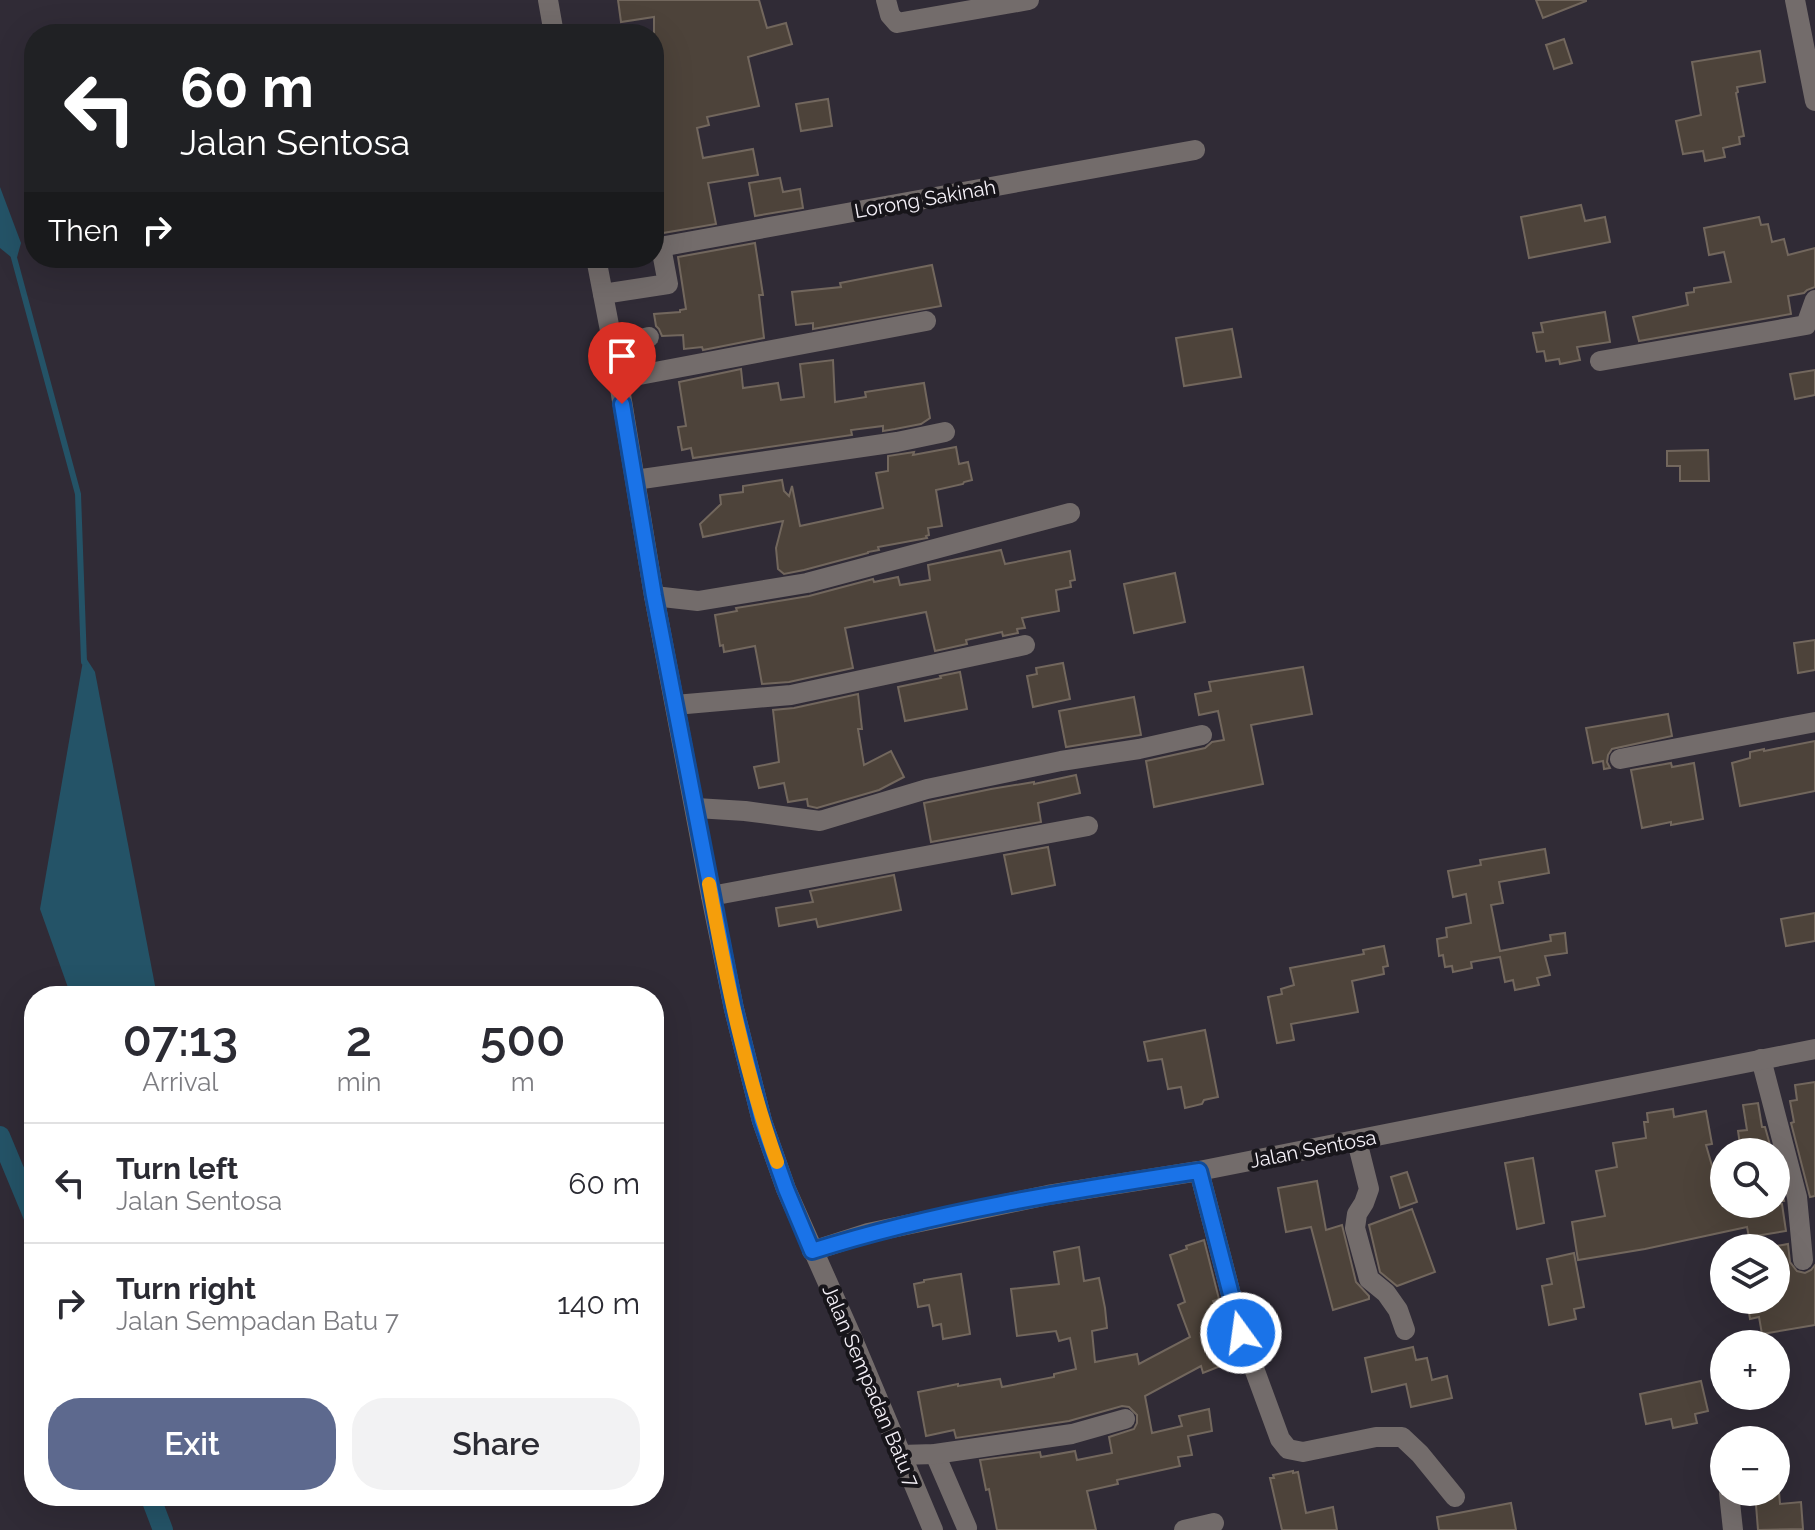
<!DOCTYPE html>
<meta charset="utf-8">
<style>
:root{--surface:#fff;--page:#f2f2f3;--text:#2b2b33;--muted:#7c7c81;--line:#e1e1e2;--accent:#5d698e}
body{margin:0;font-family:Raleway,sans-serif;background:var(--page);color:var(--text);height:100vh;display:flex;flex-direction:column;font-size:30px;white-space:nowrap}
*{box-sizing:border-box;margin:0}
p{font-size:26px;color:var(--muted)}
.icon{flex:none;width:44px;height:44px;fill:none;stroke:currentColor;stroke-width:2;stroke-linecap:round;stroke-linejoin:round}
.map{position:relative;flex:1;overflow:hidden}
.sheet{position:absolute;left:24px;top:986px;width:640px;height:520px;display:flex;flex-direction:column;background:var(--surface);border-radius:32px;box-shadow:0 8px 32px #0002}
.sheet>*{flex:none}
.guide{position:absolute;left:24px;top:24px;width:640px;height:244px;border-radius:32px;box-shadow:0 8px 32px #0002;background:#202124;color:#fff;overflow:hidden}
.fabs{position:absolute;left:1710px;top:1138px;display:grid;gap:16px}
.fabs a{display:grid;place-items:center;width:80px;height:80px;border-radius:50%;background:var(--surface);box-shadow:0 8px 32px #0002;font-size:40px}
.pin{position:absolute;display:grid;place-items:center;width:68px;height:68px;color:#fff;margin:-82px -34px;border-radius:50% 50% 50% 0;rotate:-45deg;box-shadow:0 0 8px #0007}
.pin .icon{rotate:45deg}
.me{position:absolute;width:88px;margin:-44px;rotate:346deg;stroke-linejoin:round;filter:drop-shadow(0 0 6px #0008)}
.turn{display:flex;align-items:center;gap:28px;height:168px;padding:0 24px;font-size:36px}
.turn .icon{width:104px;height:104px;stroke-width:2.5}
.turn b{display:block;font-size:56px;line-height:68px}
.then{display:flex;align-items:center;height:76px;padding:0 24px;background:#0003;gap:16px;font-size:30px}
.eta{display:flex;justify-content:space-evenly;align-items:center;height:136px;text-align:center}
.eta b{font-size:48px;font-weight:600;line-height:56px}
.button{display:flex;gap:16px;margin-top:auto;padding:16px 24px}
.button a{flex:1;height:92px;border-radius:32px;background:var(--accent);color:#fff;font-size:32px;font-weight:600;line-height:92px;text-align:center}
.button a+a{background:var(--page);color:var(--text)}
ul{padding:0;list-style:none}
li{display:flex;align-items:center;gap:24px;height:120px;padding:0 24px;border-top:2px solid var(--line)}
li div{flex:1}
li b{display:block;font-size:30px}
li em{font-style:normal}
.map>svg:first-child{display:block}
.water{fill:#245367}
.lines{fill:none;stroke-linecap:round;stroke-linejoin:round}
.stream{stroke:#245367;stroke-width:6}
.canal{stroke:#245367;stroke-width:20}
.building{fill:#4d433a;stroke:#72675d;stroke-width:2}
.minor{stroke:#736c6b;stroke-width:20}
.route-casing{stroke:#114b97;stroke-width:20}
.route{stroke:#1a73e8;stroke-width:14}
.slow{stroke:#f59e0b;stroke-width:14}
.labels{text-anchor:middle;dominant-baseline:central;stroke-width:8;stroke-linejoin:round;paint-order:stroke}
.street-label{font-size:20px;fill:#f5f1f8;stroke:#17151a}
</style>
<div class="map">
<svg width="1815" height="1530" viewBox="0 0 1815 1530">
<rect width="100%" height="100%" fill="#302b36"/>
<g class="water">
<path d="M 0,187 L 21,243 L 16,261 L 0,248 Z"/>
<path d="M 84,655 L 95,672 L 157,996 L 71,996 L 40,909 Z"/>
</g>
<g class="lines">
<g class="stream">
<path d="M 13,254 L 78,494 L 84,662"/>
<path d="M 16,1173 L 34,1166"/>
</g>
<g class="canal">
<path d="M 0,1136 L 34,1218"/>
<path d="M 150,1496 L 163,1530"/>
</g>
</g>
<g class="building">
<path d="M 618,0 L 759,0 L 767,28 L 786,23 L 792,44 L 748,57 L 759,106 L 707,117 L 709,125 L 697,128 L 703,158 L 753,149 L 758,175 L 708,183 L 716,224 L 657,234 L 654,217 L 654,162 L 661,160 L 654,125 L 654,17 L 621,22 Z"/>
<path d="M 1536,0 L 1586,0 L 1586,1 L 1543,18 Z"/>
<path d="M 1564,39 L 1572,63 L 1554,69 L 1546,45 Z"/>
<path d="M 1760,51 L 1765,82 L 1737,87 L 1738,92 L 1736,93 L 1744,136 L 1739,137 L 1740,144 L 1723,148 L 1725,157 L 1705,161 L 1703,151 L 1683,154 L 1676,121 L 1701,115 L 1692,62 Z"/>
<path d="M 828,99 L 832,126 L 801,131 L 796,104 Z"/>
<path d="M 780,178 L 783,192 L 800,189 L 803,208 L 755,216 L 749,183 Z"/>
<path d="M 1581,205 L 1585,221 L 1605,217 L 1610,242 L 1529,258 L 1521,217 Z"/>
<path d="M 1759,217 L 1761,225 L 1768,224 L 1772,242 L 1784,239 L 1788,255 L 1815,248 L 1815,287 L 1807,290 L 1804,293 L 1788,296 L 1791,314 L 1639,341 L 1633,317 L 1688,305 L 1686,293 L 1694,292 L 1694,288 L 1731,282 L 1724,252 L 1709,255 L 1704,228 Z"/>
<path d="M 755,243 L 763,295 L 759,295 L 764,338 L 703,350 L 702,347 L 684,349 L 683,335 L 662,336 L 659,329 L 656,326 L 654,314 L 680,312 L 680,310 L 686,309 L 678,257 Z"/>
<path d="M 932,265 L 941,306 L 813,329 L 813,323 L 796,325 L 792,292 L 841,287 L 840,283 Z"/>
<path d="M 1605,312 L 1610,342 L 1577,347 L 1580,360 L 1560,364 L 1559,359 L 1546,361 L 1544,351 L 1537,352 L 1533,333 L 1543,332 L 1541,323 Z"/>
<path d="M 1232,329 L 1241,377 L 1184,386 L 1176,338 Z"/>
<path d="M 833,360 L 835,402 L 866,397 L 865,392 L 924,383 L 930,418 L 921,424 L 895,429 L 883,431 L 883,426 L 851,430 L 852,435 L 693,458 L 691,448 L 682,450 L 678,427 L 686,426 L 679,382 L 741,369 L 743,388 L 778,383 L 781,400 L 804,397 L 800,364 Z"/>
<path d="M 1815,370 L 1815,395 L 1795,399 L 1790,374 Z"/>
<path d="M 956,447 L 959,464 L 968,462 L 972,480 L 964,482 L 963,484 L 936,490 L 942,526 L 928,528 L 929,535 L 926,536 L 927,538 L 878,547 L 879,550 L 868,552 L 868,553 L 804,570 L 784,574 L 778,569 L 776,548 L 783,521 L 703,537 L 700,524 L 721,504 L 720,495 L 743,492 L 743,486 L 782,480 L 784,491 L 789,496 L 792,486 L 800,526 L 883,508 L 876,473 L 888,471 L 888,456 L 914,452 L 913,455 Z"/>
<path d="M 1708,450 L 1709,481 L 1680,481 L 1680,466 L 1667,466 L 1667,451 Z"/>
<path d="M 1001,550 L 1005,564 L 1070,551 L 1075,580 L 1070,581 L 1071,587 L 1056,590 L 1059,611 L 1022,618 L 1025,628 L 1017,629 L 1018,633 L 1003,636 L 1002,632 L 966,640 L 967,644 L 935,651 L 926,612 L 845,628 L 853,668 L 789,682 L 762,684 L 755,646 L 724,652 L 723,645 L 720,646 L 715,615 L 737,611 L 736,608 L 809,596 L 873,579 L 874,582 L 898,577 L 900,585 L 930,580 L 928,565 Z"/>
<path d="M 1175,573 L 1185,622 L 1134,633 L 1124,584 Z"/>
<path d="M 1815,640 L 1815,670 L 1798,673 L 1794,643 Z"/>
<path d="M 1063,663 L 1070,699 L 1033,707 L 1027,676 L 1037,674 L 1036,668 Z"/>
<path d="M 1303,667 L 1312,714 L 1251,725 L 1263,784 L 1154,807 L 1146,761 L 1205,748 L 1212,742 L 1224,740 L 1218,711 L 1199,715 L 1195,694 L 1211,691 L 1209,682 Z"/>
<path d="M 960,672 L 967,709 L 905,721 L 898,687 L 941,678 L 940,676 Z"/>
<path d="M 858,694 L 862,729 L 858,729 L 864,765 L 891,751 L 904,777 L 879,790 L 817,808 L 808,806 L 807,799 L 788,802 L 784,783 L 759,788 L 754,767 L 779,762 L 773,710 L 794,708 Z"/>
<path d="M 1134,697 L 1141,735 L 1066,747 L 1059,711 Z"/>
<path d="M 1668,714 L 1672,736 L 1612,749 L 1608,755 L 1607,762 L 1610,768 L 1604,769 L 1603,761 L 1593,763 L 1586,728 Z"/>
<path d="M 1815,741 L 1815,791 L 1740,806 L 1732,763 L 1750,758 L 1750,752 L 1764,749 L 1764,751 Z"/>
<path d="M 1671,763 L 1672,767 L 1694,763 L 1703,819 L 1671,825 L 1671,822 L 1642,828 L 1631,770 Z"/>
<path d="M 1076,775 L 1080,793 L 1038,803 L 1041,822 L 931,842 L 924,803 L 991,789 L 1034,782 L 1034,784 Z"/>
<path d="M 1048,847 L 1055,885 L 1012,894 L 1004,855 Z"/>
<path d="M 1545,849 L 1549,873 L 1499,882 L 1503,903 L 1491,905 L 1500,951 L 1551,941 L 1550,935 L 1565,933 L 1567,953 L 1545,956 L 1550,975 L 1537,978 L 1539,985 L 1515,990 L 1513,980 L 1505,982 L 1500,957 L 1471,962 L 1472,968 L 1453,972 L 1452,966 L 1445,967 L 1443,955 L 1439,956 L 1437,939 L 1447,937 L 1446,928 L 1471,923 L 1466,894 L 1453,897 L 1448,871 L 1481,865 L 1480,860 Z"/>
<path d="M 894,875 L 901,910 L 818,927 L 816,919 L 779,926 L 776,908 L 813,902 L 810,891 Z"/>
<path d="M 1815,913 L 1815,941 L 1786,946 L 1781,919 Z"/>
<path d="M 1384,946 L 1388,966 L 1383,967 L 1384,974 L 1352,981 L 1358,1012 L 1291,1024 L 1294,1040 L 1277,1043 L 1268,997 L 1282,994 L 1281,989 L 1294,985 L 1290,968 L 1364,954 L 1363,950 Z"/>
<path d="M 1205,1030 L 1218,1097 L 1204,1100 L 1202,1104 L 1185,1108 L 1181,1087 L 1168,1089 L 1162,1059 L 1148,1061 L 1144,1042 Z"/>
<path d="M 1815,1082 L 1815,1196 L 1810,1197 L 1791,1123 L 1794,1122 L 1790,1101 L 1797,1100 L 1795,1085 Z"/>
<path d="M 1758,1103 L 1762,1127 L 1765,1127 L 1772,1152 L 1741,1152 L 1738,1131 L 1747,1130 L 1743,1105 Z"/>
<path d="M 1673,1109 L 1674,1117 L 1706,1111 L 1712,1144 L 1706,1145 L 1719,1190 L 1723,1189 L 1724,1204 L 1782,1204 L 1786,1231 L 1749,1237 L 1747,1227 L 1645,1249 L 1578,1260 L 1572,1222 L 1605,1216 L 1596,1171 L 1617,1167 L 1613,1143 L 1646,1138 L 1644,1122 L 1648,1122 L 1647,1113 Z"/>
<path d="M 1533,1158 L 1544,1223 L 1517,1229 L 1505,1163 Z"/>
<path d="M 1776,1168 L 1784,1201 L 1776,1202 Z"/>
<path d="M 1407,1172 L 1417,1202 L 1400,1208 L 1391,1177 Z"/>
<path d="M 1317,1181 L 1326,1230 L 1342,1225 L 1356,1282 L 1369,1296 L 1369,1299 L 1333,1310 L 1311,1227 L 1286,1232 L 1278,1188 Z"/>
<path d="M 1412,1209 L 1435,1272 L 1397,1286 L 1380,1272 L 1369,1225 Z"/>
<path d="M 1204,1240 L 1219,1299 L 1213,1301 L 1229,1342 L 1223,1353 L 1223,1365 L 1203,1373 L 1201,1366 L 1145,1396 L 1152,1433 L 1182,1426 L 1179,1416 L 1209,1409 L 1212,1431 L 1188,1436 L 1192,1455 L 1178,1457 L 1180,1466 L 1117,1480 L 1118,1484 L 1087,1491 L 1096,1530 L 997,1530 L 989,1489 L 986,1490 L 980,1460 L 1040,1452 L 1041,1457 L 1075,1451 L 1077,1460 L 1112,1453 L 1109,1437 L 1134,1429 L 1137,1423 L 1137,1415 L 1129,1407 L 1122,1406 L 1069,1421 L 956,1438 L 954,1430 L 926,1436 L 918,1392 L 958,1384 L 958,1386 L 1000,1379 L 1002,1387 L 1054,1377 L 1054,1374 L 1076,1369 L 1070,1338 L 1059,1341 L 1056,1331 L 1017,1336 L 1011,1289 L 1059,1284 L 1054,1252 L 1079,1247 L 1084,1281 L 1099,1278 L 1105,1308 L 1107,1328 L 1092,1331 L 1095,1362 L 1137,1354 L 1139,1364 L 1190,1337 L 1178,1305 L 1185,1302 L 1170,1255 L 1187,1249 L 1186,1246 Z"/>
<path d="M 1788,1244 L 1790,1262 L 1797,1271 L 1805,1273 L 1811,1270 L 1815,1265 L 1815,1325 L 1762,1334 L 1759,1317 L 1750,1319 L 1747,1300 L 1776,1300 L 1776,1246 Z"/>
<path d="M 1574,1253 L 1584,1307 L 1574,1309 L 1576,1319 L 1549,1325 L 1542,1286 L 1552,1284 L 1547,1259 Z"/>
<path d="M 961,1274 L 970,1334 L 943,1339 L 941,1324 L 933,1326 L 929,1305 L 918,1307 L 914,1284 L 924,1282 L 924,1280 Z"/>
<path d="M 1413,1347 L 1416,1360 L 1427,1358 L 1432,1380 L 1447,1376 L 1452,1398 L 1411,1407 L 1406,1384 L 1372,1392 L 1365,1358 Z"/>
<path d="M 1701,1381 L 1708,1411 L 1695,1414 L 1697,1423 L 1673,1428 L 1671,1419 L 1646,1424 L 1640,1394 Z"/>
<path d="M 1293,1471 L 1293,1473 L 1298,1472 L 1306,1513 L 1333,1507 L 1337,1530 L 1282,1530 L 1270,1478 L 1274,1478 L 1273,1475 Z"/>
<path d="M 1755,1492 L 1779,1492 L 1780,1504 L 1801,1502 L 1803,1529 L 1758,1530 Z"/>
<path d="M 1511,1503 L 1516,1530 L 1439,1530 L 1437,1517 Z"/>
</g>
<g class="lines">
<g class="minor">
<path d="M 548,0 L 554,34"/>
<path d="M 886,0 L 890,15 L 897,23 L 1029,0"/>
<path d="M 1795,0 L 1815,101"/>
<path d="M 654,248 L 1195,150"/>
<path d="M 596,258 L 613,346 L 654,596 L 711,896 L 734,1009 L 762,1121 L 786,1189 L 851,1335 L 933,1530"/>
<path d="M 603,294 L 668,284 L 661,247"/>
<path d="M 613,346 L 649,337"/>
<path d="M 1600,361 L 1806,325 L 1815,300"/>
<path d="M 618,379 L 926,321"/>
<path d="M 635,480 L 897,442 L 945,432"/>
<path d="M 654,596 L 698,601 L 807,583 L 1070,513"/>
<path d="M 675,705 L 791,695 L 1025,645"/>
<path d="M 1620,759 L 1815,722"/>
<path d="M 696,808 L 745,811 L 820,821 L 927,789 L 1061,761 L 1139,749 L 1202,735"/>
<path d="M 711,896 L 1088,826"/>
<path d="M 1761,1059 L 1797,1197 L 1803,1260"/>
<path d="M 1357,1141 L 1369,1189 L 1364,1203 L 1357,1214 L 1355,1228 L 1369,1279 L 1386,1293 L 1398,1310 L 1405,1330"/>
<path d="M 1199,1171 L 1241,1333 L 1280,1439 L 1288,1449 L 1303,1452 L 1376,1437 L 1402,1437 L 1420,1454 L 1455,1497"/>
<path d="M 812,1251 L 868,1233 L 1048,1195 L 1199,1171 L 1815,1049"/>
<path d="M 935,1454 L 967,1528"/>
<path d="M 900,1455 L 935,1454 L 1072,1434 L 1125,1419"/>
<path d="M 1729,1493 L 1733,1530"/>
<path d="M 1184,1530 L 1214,1523"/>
</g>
</g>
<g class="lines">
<g class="route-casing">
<path id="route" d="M 622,404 L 654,596 L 734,1009 L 762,1121 L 786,1189 L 812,1251 C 938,1211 1069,1191 1199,1171 L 1241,1333"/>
</g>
<use href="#route" class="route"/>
<path class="slow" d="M 709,884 C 726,978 745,1073 777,1162"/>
</g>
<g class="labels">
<g class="street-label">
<text transform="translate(925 199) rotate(-10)">Lorong Sakinah</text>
<text transform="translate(1313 1149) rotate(-11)">Jalan Sentosa</text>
<text transform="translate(871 1386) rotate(67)">Jalan Sempadan Batu 7</text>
</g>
</g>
</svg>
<div class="fabs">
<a><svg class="icon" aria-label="search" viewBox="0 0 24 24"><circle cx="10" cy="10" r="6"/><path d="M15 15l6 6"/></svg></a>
<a><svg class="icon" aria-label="layers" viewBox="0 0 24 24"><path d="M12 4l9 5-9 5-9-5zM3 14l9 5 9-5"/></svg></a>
<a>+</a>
<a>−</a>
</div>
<div class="pin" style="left:622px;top:404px;background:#d93025"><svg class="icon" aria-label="arrive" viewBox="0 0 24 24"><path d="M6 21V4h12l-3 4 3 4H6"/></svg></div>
<svg class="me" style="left:1241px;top:1333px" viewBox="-20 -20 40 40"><circle r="17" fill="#1a73e8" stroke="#fff" stroke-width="3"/><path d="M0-11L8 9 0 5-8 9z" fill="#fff"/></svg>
<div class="guide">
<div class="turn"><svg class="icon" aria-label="left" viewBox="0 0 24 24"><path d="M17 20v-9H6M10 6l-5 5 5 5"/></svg><div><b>60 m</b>Jalan Sentosa</div></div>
<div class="then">Then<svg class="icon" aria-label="right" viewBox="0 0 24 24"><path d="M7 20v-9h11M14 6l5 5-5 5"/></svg></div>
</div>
<section class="sheet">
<div class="eta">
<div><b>07:13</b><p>Arrival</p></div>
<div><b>2</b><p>min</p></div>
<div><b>500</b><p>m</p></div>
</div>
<ul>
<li><svg class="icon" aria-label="left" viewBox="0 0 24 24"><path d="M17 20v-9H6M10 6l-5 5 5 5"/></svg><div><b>Turn left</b><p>Jalan Sentosa</p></div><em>60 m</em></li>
<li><svg class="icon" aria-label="right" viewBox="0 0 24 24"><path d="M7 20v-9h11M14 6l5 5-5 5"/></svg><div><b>Turn right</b><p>Jalan Sempadan Batu 7</p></div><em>140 m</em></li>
</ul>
<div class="button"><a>Exit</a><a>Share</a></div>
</section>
</div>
